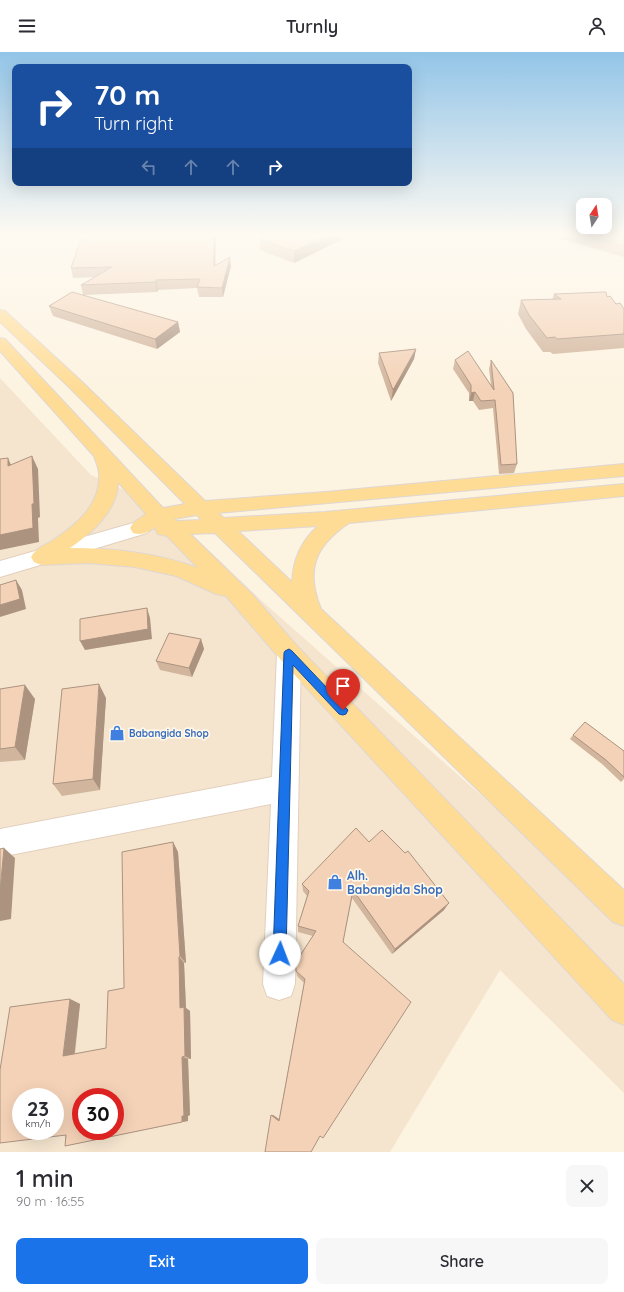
<!DOCTYPE html>
<meta charset="utf-8">
<style>
:root{--surface:#fff;--page:#f7f7f7;--text:#2b2b33;--muted:#7c7c81;--accent:#1a73e8}
body{margin:0;font-family:Quicksand,sans-serif;background:var(--page);color:var(--text);height:100vh;display:flex;flex-direction:column;font-size:15px;white-space:nowrap}
*{box-sizing:border-box;margin:0}
p{font-size:13px;color:var(--muted)}
.icon{flex:none;width:22px;height:22px;fill:none;stroke:currentColor;stroke-width:2;stroke-linecap:round;stroke-linejoin:round}
.map{position:relative;height:1100px;overflow:hidden}
.panel{display:flex;flex-direction:column;background:var(--surface);flex:1}
.panel>*{flex:none}
.top-card{position:absolute;left:12px;top:12px;width:400px;height:122px;border-radius:8px;box-shadow:0 4px 16px #0002;background:#1a4fa0;color:#fff;overflow:hidden}
.needle{width:26px;rotate:12deg}
.tools{position:absolute;left:576px;top:146px;display:grid;gap:8px}
.tools a{display:grid;place-items:center;width:36px;height:36px;border-radius:8px;background:var(--surface);box-shadow:0 4px 16px #0002;font-size:20px}
.speed{position:absolute;left:12px;top:1036px;display:flex;gap:8px;font-size:20px;font-weight:700;text-align:center}
.speed>*{display:grid;place-content:center;width:52px;height:52px;border-radius:50%;background:var(--surface);box-shadow:0 4px 16px #0002;line-height:1}
.speed small{font-size:10px;font-weight:400}
.speed .limit{border:6px solid #d22;background:#fff;color:#111}
.pin{position:absolute;display:grid;place-items:center;width:34px;height:34px;color:#fff;margin:-41px -17px;border-radius:50% 50% 50% 0;rotate:-45deg;box-shadow:0 0 4px #0007}
.pin .icon{rotate:45deg}
.me{position:absolute;width:44px;margin:-22px;rotate:2deg;stroke-linejoin:round;filter:drop-shadow(0 0 3px #0008)}
.turn{display:flex;align-items:center;gap:14px;height:84px;padding:0 16px;font-size:18px}
.turn .icon{width:52px;height:52px;stroke-width:2.5}
.turn b{display:block;font-size:28px;line-height:34px}
.lanes{display:flex;align-items:center;height:38px;padding:0 16px;background:#0003;justify-content:center;gap:20px;direction:ltr}
.lanes .off{opacity:.35}
.round{display:grid;place-items:center;flex:none;width:42px;height:42px;border-radius:8px;background:var(--page)}
.overview{display:flex;align-items:center;justify-content:space-between;height:68px;padding:0 16px}
h1{font-size:24px;font-weight:600;line-height:30px}
.button{display:flex;gap:8px;margin-top:auto;padding:8px 16px}
.button a{flex:1;height:46px;border-radius:8px;background:var(--accent);color:#fff;font-size:16px;font-weight:600;line-height:46px;text-align:center}
.button a+a{background:var(--page);color:var(--text)}
header{display:flex;justify-content:space-between;align-items:center;height:52px;padding:0 16px;background:var(--surface);font-size:18px;font-weight:600}
.map>svg:first-child{display:block}
.residential{fill:#f5e5cf;fill-rule:evenodd}
.lines{fill:none;stroke-linecap:round;stroke-linejoin:round}
.minor-casing{stroke:#e2cfbc;stroke-width:2}
.major-casing{stroke:#ded7d3;stroke-width:2}
.minor{fill:#fff;fill-rule:evenodd}
.major{fill:#ffdc96;fill-rule:evenodd}
.wall{fill:#d2b59d}
.shaded-wall{fill:#ab9380}
.building{fill:#f4d2b7;stroke:#ab9380;fill-rule:evenodd}
.route{fill:#1a73e8;stroke:#114b97}
.labels{text-anchor:middle;dominant-baseline:central;stroke-width:3.5;stroke-linejoin:round;paint-order:stroke}
.shop-label{font-size:10px;font-weight:bold;fill:#366cbe;stroke:#fff7e8;text-anchor:start}
.near-shop-label{font-size:12px;font-weight:bold;fill:#366cbe;stroke:#fff7e8;text-anchor:start}
</style>
<header><svg class="icon" aria-label="menu" viewBox="0 0 24 24"><path d="M4 6h16M4 12h16M4 18h16"/></svg>Turnly<svg class="icon" aria-label="person" viewBox="0 0 24 24"><circle cx="12" cy="8" r="4"/><path d="M4 21q1-7 8-7t8 7"/></svg></header>
<div class="map">
<svg width="624" height="1100" viewBox="0 0 624 1100">
<rect width="100%" height="100%" fill="#fdf3e1"/>
<path class="residential" d="M 0,326 L 91,423 L 124,438 L 150,442 L 262,549 L 624,870 L 624,1041 L 500,918 L 390,1100 L 0,1100 ZM 21,1045 L 55,1045 L 55,1079 L 21,1079 ZM 81,1045 L 115,1045 L 115,1079 L 81,1079 Z"/>
<g class="lines">
<g class="minor-casing">
<g id="minor">
<path d="M 140,469 L 147,471 L 150,476 L 147,481 L 0,525 L 0,509 Z"/>
<path d="M 289,591 L 297,594 L 301,601 L 295,932 L 291,944 L 279,948 L 267,944 L 263,932 L 271,752 L 0,805 L 0,777 L 272,725 L 277,601 L 281,594 Z"/>
</g>
</g>
<g class="major-casing">
<path id="major" d="M 0,258 L 5,259 L 80,328 L 205,449 L 326,440 L 624,412 L 624,424 L 218,461 L 224,466 L 325,460 L 624,432 L 624,444 L 349,471 C 315,494 305,518 321,557 L 624,838 L 624,874 L 613,870 L 215,481 L 190,482 L 253,543 L 297,594 L 624,932 L 624,973 L 612,968 L 281,608 L 226,544 L 216,542 L 176,524 L 135,515 L 88,511 L 41,513 L 34,510 L 31,505 C 36,496 44,494 52,489 C 76,473 101,453 99,422 C 99,416 96,410 94,404 L 0,299 L 0,286 L 5,287 L 163,456 L 185,452 L 68,334 L 0,270 ZM 118,430 L 146,462 L 133,471 L 130,476 L 133,481 C 143,484 148,480 157,474 L 155,477 L 158,482 L 167,484 L 198,516 C 157,501 114,496 70,496 C 91,482 118,458 118,430 ZM 197,463 L 201,468 L 176,469 L 174,467 ZM 318,474 C 301,489 293,508 292,530 L 238,479 Z"/>
</g>
<use href="#minor" class="minor"/>
<use href="#major" class="major"/>
</g>
<g class="wall">
<path d="M 82,184 L 215,213 L 231,214 L 223,245 L 199,245 L 197,236 L 158,238 L 157,240 L 83,243 L 81,233 L 95,225 L 73,226 L 71,216 Z"/>
<path d="M 265,184 L 343,184 L 343,187 L 294,211 L 260,198 L 260,187 Z"/>
<path d="M 550,184 L 624,184 L 624,205 Z"/>
<path d="M 554,242 L 607,245 L 624,257 L 624,296 L 553,302 L 550,300 L 543,300 L 526,277 L 518,262 L 521,248 L 552,248 Z"/>
<path d="M 49,254 L 178,270 L 180,280 L 157,297 L 53,264 Z"/>
<path d="M 416,297 L 414,307 L 391,349 L 378,311 L 379,301 Z"/>
<path d="M 455,308 L 491,333 L 489,317 L 491,308 L 517,412 L 514,421 L 499,422 L 493,356 L 479,358 L 473,349 L 469,349 L 469,341 L 453,317 Z"/>
<path d="M 201,587 L 204,597 L 192,625 L 160,618 L 156,609 Z"/>
<path d="M 0,637 L 35,647 L 25,708 L 0,710 Z"/>
<path d="M 106,646 L 100,738 L 62,744 L 53,732 Z"/>
<path d="M 573,683 L 624,699 L 624,727 L 621,730 L 602,712 L 570,687 Z"/>
<path d="M 173,790 L 178,800 L 186,911 L 184,911 L 186,956 L 190,959 L 191,1007 L 188,1007 L 190,1063 L 188,1064 L 188,1069 L 65,1094 L 70,947 L 80,952 L 75,1002 L 106,996 L 124,936 Z"/>
<path d="M 369,790 L 444,858 L 392,902 L 352,846 L 343,890 L 320,1084 L 311,1100 L 271,1063 L 273,1063 L 279,1067 L 304,931 L 297,924 L 296,919 L 313,884 L 298,880 L 298,874 L 307,844 L 303,839 L 302,832 Z"/>
</g>
<g class="shaded-wall">
<path d="M 214,184 L 216,184 L 215,223 L 214,214 Z"/>
<path d="M 327,184 L 343,184 L 343,187 L 294,211 L 294,199 Z"/>
<path d="M 230,205 L 231,214 L 223,245 L 222,236 Z"/>
<path d="M 156,228 L 158,238 L 157,240 L 156,230 Z"/>
<path d="M 178,270 L 180,280 L 157,297 L 155,287 Z"/>
<path d="M 416,297 L 414,307 L 391,349 L 393,338 Z"/>
<path d="M 475,340 L 473,349 L 469,349 L 471,341 Z"/>
<path d="M 32,404 L 38,417 L 40,465 L 38,466 L 39,490 L 0,498 L 0,483 L 32,452 Z"/>
<path d="M 8,406 L 14,420 L 8,414 Z"/>
<path d="M 16,528 L 22,538 L 26,557 L 0,565 L 0,553 Z"/>
<path d="M 147,556 L 150,566 L 152,587 L 85,598 L 80,589 Z"/>
<path d="M 201,587 L 204,597 L 192,625 L 189,616 Z"/>
<path d="M 99,632 L 106,646 L 100,738 L 93,727 Z"/>
<path d="M 25,633 L 35,647 L 25,708 L 15,695 Z"/>
<path d="M 173,790 L 178,800 L 186,911 L 180,904 Z"/>
<path d="M 4,796 L 15,806 L 11,867 L 0,869 L 0,839 Z"/>
<path d="M 449,851 L 444,858 L 392,902 L 395,897 Z"/>
<path d="M 179,905 L 184,911 L 186,956 L 190,959 L 191,1007 L 185,1004 L 180,956 Z"/>
<path d="M 70,947 L 80,952 L 74,1006 L 63,1004 Z"/>
<path d="M 182,1005 L 188,1007 L 190,1063 L 188,1064 L 188,1069 L 182,1070 Z"/>
<path d="M 271,1063 L 273,1063 L 280,1068 L 279,1069 Z"/>
</g>
<g class="building">
<path d="M 82,184 L 214,184 L 214,214 L 230,205 L 222,236 L 197,235 L 200,227 L 156,228 L 156,230 L 81,233 L 112,215 L 71,216 Z"/>
<path d="M 265,184 L 327,184 L 294,199 L 260,187 Z"/>
<path d="M 587,184 L 624,184 L 624,194 Z"/>
<path d="M 72,240 L 178,270 L 155,287 L 49,254 Z"/>
<path d="M 606,240 L 607,245 L 610,244 L 616,252 L 620,251 L 624,257 L 624,282 L 557,287 L 555,285 L 547,286 L 529,263 L 521,248 L 561,247 L 554,242 Z"/>
<path d="M 416,297 L 393,338 L 379,301 Z"/>
<path d="M 468,299 L 494,338 L 491,308 L 513,341 L 517,412 L 501,413 L 495,348 L 481,349 L 475,340 L 471,341 L 471,333 L 455,308 Z"/>
<path d="M 32,404 L 34,452 L 32,452 L 33,476 L 0,483 L 0,407 L 8,406 L 8,414 Z"/>
<path d="M 16,528 L 20,547 L 0,553 L 0,533 Z"/>
<path d="M 147,556 L 148,577 L 80,589 L 80,567 Z"/>
<path d="M 169,581 L 201,587 L 189,616 L 156,609 Z"/>
<path d="M 99,632 L 93,727 L 53,732 L 62,637 Z"/>
<path d="M 25,633 L 15,695 L 0,697 L 0,637 Z"/>
<path d="M 585,670 L 624,699 L 624,725 L 606,708 L 573,683 Z"/>
<path d="M 356,776 L 369,790 L 382,778 L 405,801 L 408,799 L 449,851 L 395,897 L 353,838 L 343,890 L 411,950 L 323,1086 L 320,1084 L 311,1100 L 265,1100 L 271,1063 L 279,1069 L 305,927 L 296,919 L 296,910 L 316,879 L 298,874 L 309,839 L 302,832 Z"/>
<path d="M 173,790 L 180,904 L 179,905 L 180,956 L 184,955 L 185,1004 L 182,1005 L 184,1064 L 182,1064 L 182,1070 L 65,1094 L 66,1083 L 0,1091 L 0,1018 L 10,955 L 70,947 L 63,1004 L 106,996 L 108,939 L 124,936 L 122,800 ZM 21,1045 L 55,1045 L 55,1079 L 21,1079 ZM 81,1045 L 115,1045 L 115,1079 L 81,1079 Z"/>
<path d="M 4,796 L 0,839 L 0,797 Z"/>
</g>
<linearGradient id="sky" x2="0" y2="1"><stop stop-color="#93c5e8"/><stop offset="0.54" stop-color="#fefaf2"/><stop offset="1" stop-color="#fefaf2" stop-opacity="0"/></linearGradient>
<rect width="624" height="338" fill="url(#sky)"/>
<path class="route" d="M 289,597 L 292,599 L 348,658 L 346,662 L 343,663 L 339,662 L 293,613 L 286,902 L 284,907 L 280,909 L 275,907 L 273,902 L 284,601 L 285,599 Z"/>
<defs>
<g id="shop-bare" transform="scale(1.2)"><path d="M-5-2.5h2.3a2.7 3.5 0 0 1 5.4 0H5L5.5 6h-11ZM-1.5-2.5h3a1.5 2.3 0 0 0-3 0Z" fill="#3f7fe0" stroke="#fff7e8" stroke-width="2.5" paint-order="stroke"/></g>
</defs>
<g fill-rule="evenodd">
<use href="#shop-bare" x="117" y="681"/>
<use href="#shop-bare" x="335" y="830"/>
</g>
<g class="labels">
<g class="shop-label">
<text x="129" y="681">Babangida Shop</text>
</g>
<g class="near-shop-label">
<text x="347" y="823">Alh.<tspan x="347" dy="14">Babangida Shop</tspan></text>
</g>
</g>
</svg>
<div class="tools">
<a><svg class="needle" viewBox="-14 -14 28 28"><path d="M0-13l5 13h-10z" fill="#e53935"/><path d="M0 13l5-13h-10z" fill="#7c7c81"/></svg></a>
</div>
<div class="speed"><div>23<small>km/h</small></div><div class="limit">30</div></div>
<div class="pin" style="left:343px;top:658px;background:#d93025"><svg class="icon" aria-label="arrive" viewBox="0 0 24 24"><path d="M6 21V4h12l-3 4 3 4H6"/></svg></div>
<svg class="me" style="left:280px;top:902px" viewBox="-20 -20 40 40"><circle r="19" fill="#fff"/><path d="M0-13L10 11 0 6-10 11z" fill="#1a73e8"/></svg>
<div class="top-card">
<div class="turn"><svg class="icon" aria-label="right" viewBox="0 0 24 24"><path d="M7 20v-9h11M14 6l5 5-5 5"/></svg><div><b>70 m</b>Turn right</div></div>
<div class="lanes"><svg class="icon off" aria-label="left" viewBox="0 0 24 24"><path d="M17 20v-9H6M10 6l-5 5 5 5"/></svg><svg class="icon off" aria-label="ahead" viewBox="0 0 24 24"><path d="M12 20V5M6 11l6-6 6 6"/></svg><svg class="icon off" aria-label="ahead" viewBox="0 0 24 24"><path d="M12 20V5M6 11l6-6 6 6"/></svg><svg class="icon" aria-label="right" viewBox="0 0 24 24"><path d="M7 20v-9h11M14 6l5 5-5 5"/></svg></div>
</div>
</div>
<section class="panel">
<div class="overview"><div><h1>1 min</h1><p>90 m · 16:55</p></div><a class="round"><svg class="icon" aria-label="close" viewBox="0 0 24 24"><path d="M6 6l12 12M18 6L6 18"/></svg></a></div>
<div class="button"><a>Exit</a><a>Share</a></div>
</section>
